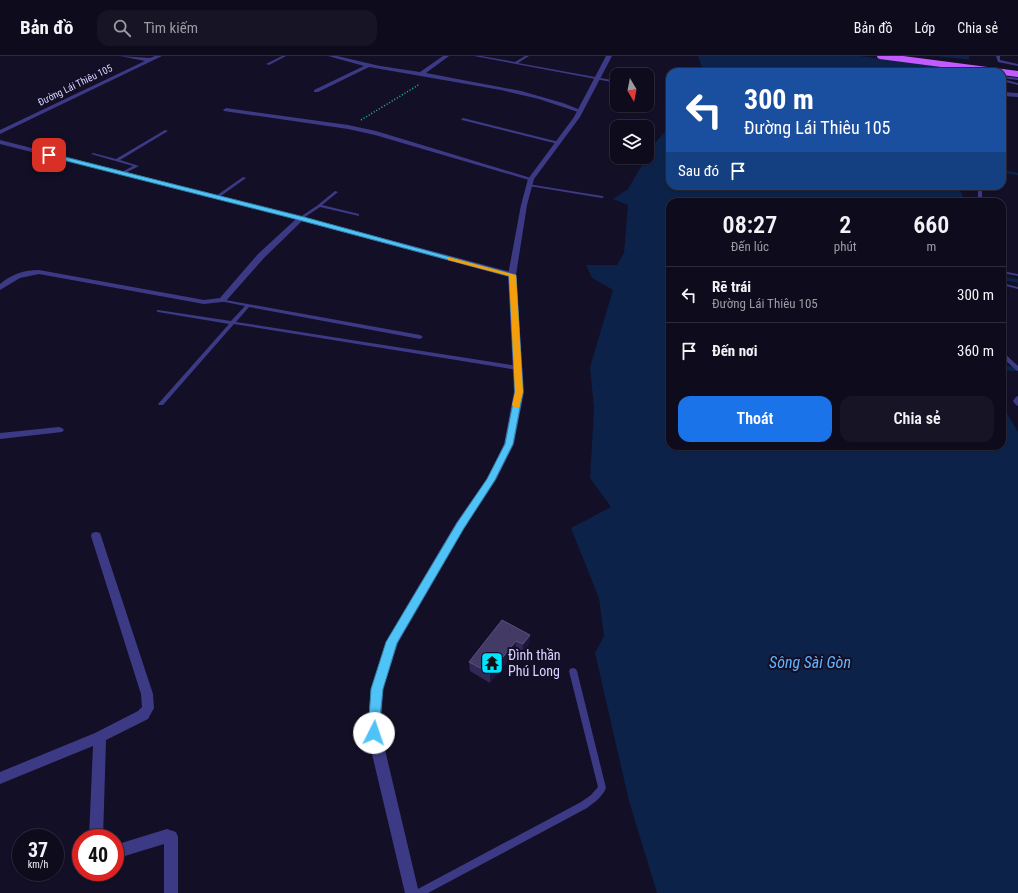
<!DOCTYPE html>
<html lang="vi">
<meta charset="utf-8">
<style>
:root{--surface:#0e0b1c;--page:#171425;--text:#f1f3f6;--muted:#9b9ba3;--line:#2e2b3b;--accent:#1a73e8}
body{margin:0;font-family:"Roboto Condensed",sans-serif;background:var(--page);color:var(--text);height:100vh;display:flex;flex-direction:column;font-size:15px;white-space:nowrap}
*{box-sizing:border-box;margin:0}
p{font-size:13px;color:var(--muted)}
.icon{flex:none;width:22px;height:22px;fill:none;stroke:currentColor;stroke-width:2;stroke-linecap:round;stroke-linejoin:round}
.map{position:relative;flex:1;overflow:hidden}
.side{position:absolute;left:666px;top:142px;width:340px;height:252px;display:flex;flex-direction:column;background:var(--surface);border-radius:12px;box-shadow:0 1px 3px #0004,0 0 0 1px var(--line)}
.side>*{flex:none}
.banner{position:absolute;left:666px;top:12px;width:340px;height:122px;border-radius:12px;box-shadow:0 1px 3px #0004,0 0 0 1px var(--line);background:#1a4fa0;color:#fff;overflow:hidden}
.needle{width:26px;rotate:170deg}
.tools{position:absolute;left:610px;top:12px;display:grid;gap:8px}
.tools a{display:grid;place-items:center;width:44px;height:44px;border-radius:8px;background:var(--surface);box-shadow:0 1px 3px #0004,0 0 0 1px var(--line);font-size:20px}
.speed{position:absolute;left:12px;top:773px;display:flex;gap:8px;font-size:20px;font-weight:700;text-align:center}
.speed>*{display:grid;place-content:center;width:52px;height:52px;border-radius:50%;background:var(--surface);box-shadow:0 1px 3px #0004,0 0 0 1px var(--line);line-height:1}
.speed small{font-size:10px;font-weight:400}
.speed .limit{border:6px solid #d22;background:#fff;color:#111}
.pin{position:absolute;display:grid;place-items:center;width:34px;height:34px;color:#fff;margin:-17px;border-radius:8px;box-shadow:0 2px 6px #0006}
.me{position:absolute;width:44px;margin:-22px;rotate:4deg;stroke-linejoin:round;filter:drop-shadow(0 0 3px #0008)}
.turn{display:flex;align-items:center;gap:14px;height:84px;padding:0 12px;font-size:18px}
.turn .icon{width:52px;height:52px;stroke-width:2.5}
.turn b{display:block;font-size:28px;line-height:34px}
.then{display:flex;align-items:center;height:38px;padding:0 12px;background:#0003;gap:8px;font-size:15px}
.eta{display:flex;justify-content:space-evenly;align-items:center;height:68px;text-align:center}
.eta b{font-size:24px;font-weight:600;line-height:28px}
.cta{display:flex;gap:8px;margin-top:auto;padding:8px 12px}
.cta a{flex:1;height:46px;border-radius:12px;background:var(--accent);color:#fff;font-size:16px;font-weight:600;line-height:46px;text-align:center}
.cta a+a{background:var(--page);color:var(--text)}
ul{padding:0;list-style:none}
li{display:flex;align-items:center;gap:12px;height:56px;padding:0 12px;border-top:1px solid var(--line)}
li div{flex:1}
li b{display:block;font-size:15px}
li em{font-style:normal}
header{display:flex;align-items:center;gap:24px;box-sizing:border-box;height:56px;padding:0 20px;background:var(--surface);border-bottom:1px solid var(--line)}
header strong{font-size:19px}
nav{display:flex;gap:22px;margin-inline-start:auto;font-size:14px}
.search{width:280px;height:36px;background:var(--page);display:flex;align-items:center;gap:10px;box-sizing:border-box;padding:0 14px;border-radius:12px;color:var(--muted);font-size:15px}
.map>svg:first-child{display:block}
.water{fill:#0c2248}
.pier{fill:#130f26}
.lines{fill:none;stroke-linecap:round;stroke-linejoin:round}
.stream-far2{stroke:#0c2248;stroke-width:2.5}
.stream-far1{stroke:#0c2248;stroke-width:3.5}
.stream{stroke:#0c2248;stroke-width:4.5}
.path{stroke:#2fb8b0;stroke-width:1.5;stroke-dasharray:1 2;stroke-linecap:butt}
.service{fill:#3d3a85;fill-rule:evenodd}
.minor{fill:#3d3a85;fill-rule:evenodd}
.tertiary{fill:#3d3a85;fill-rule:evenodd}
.primary-bridge{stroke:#c25bff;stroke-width:6}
.wall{fill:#312854}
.shaded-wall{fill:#1d163a}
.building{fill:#433a66;stroke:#5a527e}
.route{fill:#4fc3f7;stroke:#337fa1}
.slow{fill:#f59e0b}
.labels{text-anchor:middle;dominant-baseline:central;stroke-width:4;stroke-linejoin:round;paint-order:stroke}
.far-street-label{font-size:10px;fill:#d9d4ff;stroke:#130f26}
.near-poi-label{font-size:14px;fill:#d9d4ff;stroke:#130f26;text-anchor:start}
.near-water-label{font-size:16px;font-style:italic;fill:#62b6ff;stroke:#130f26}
</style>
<header>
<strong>Bản đồ</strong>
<div class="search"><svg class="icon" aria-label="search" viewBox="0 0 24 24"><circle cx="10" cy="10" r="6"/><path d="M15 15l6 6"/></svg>Tìm kiếm</div>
<nav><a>Bản đồ</a><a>Lớp</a><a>Chia sẻ</a></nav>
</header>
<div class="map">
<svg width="1018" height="837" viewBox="0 0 1018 837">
<rect width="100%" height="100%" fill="#130f26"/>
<g class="water">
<path d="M 698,0 L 969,0 L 971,16 L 698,16 L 702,11 Z"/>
<path d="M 670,70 L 670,130 L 959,130 L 965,146 L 670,146 L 670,390 L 1002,390 L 1002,349 L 1018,376 L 1018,837 L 657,837 L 629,745 L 595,597 L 604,580 L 599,542 L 571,472 L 611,451 L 590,422 L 594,353 L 590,311 L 613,234 L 592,222 L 586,209 L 617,209 L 624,197 L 628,149 L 613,143 L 628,133 L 655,87 Z"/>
</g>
<path class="pier" d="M 860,0 L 936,0 L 971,4 L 973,15 Z"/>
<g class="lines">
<path class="stream-far2" d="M 1002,115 L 1018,118"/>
<path class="stream-far1" d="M 1002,222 L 1018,225"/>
<path class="stream" d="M 1002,312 L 1018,313"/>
<path class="path" d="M 361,64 L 420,28"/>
<g class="service">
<path d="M 282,0 L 286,0 L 269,9 L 266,8 Z"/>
<path d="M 474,0 L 481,0 L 515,6 L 525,0 L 529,0 L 518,7 L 617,25 L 617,27 Z"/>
<path d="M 996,0 L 1000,0 L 1000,4 L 1018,8 L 1018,10 L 998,6 Z"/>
<path d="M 1002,20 L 1018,22 L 1018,24 L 1002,22 Z"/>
<path d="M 1002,23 L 1018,27 L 1018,29 L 1002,25 Z"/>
<path d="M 647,31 L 653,32 L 654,33 L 652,34 L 647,33 Z"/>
<path d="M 463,62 L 559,86 L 560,87 L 558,88 L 462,64 L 461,63 Z"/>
<path d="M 165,74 L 168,75 L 120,104 L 139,110 L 123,118 L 120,117 L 133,110 L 91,98 L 93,97 L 116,103 Z"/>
<path d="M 243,121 L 246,122 L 218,142 L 216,142 L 216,140 Z"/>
<path d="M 528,128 L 602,140 L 604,141 L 602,142 L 529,130 L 527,129 Z"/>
<rect x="978" y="130" width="4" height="16"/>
<path d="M 335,135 L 338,136 L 322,149 L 359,158 L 359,160 L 320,151 L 302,163 L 300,163 L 300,161 L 318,149 Z"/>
<path d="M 1002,215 L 1018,218 L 1018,220 L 1002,217 Z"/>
<path d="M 1002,227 L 1018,231 L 1018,233 L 1002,229 Z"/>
<path d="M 220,243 L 420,279 L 423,281 L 420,283 L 249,251 L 236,266 L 518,310 L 521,312 L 518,314 L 234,268 L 163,349 L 159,349 L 158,348 L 159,347 L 229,268 L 158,256 L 156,255 L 158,254 L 231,265 L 245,250 L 220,245 Z"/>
<path d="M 1002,296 L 1004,297 L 1018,310 L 1018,315 L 1016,314 L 1002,301 Z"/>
<path d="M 1018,340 L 1018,350 L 1016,349 L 1013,345 L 1016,341 Z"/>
<path d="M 573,612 L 576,613 L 577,615 L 606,732 C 602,741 595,746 587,752 L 428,837 L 415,837 L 416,834 L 581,746 L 591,739 L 598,731 L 569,615 L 570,613 Z"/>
</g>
<g class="minor">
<path d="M 120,0 L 150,2 L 155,0 L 162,0 L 0,78 L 0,74 L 145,5 Z"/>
<path d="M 328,0 L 337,0 L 380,10 L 420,16 L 443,0 L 449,0 L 426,17 L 521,35 L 563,47 L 583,55 L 578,56 L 539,43 L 501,34 L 369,11 L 318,36 L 314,36 L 314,34 L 364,10 Z"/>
<path d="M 1002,36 L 1018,37 L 1018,41 L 1002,40 Z"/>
<path d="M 226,52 L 348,69 L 376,75 L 534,123 L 529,124 L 375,79 L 348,73 L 224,55 L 223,54 Z"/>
<path d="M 0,84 L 303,161 L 515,217 L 516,219 L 512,221 L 509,221 L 302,165 L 264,202 L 225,246 L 222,246 L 204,248 L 39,218 L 20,222 L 0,234 L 0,228 C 12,218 24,214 39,214 L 204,244 L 220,242 L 258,198 L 296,163 L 0,88 Z"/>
<path d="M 59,371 L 62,372 L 64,374 L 62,376 L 0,383 L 0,377 Z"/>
<path d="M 96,476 L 100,477 L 101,480 L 153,638 L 154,652 L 148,663 L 106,684 L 103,782 L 89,782 L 93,690 L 0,728 L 0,716 L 95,677 L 138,655 L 142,651 L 141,638 L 91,480 L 92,477 Z"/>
<path d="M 167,773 L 176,776 L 178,781 L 178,837 L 164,837 L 164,788 L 115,803 L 115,789 Z"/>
</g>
<path class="tertiary" d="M 606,0 L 612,0 L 580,61 L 534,123 L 527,149 L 516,219 L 524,336 L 514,388 L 496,424 L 464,473 L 398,587 L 383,633 L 381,677 L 419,837 L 405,837 L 367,677 L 371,633 L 388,582 L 456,467 L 487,423 L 504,388 L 514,336 L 508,219 L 521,149 L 528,123 L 574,61 Z"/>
<path class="primary-bridge" d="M 880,0 L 1018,18"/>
</g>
<path class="wall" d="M 530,579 L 529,588 L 522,598 L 516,594 L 490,627 L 470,615 L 469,606 Z"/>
<g class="shaded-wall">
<path d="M 530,579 L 529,588 L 522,598 L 523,588 Z"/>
<path d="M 516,585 L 516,594 L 490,627 L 490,617 Z"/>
</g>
<path class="building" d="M 502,564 L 530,579 L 523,588 L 516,585 L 490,617 L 469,606 Z"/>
<path class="route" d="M 49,97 L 304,161 L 516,219 L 523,336 L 513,388 L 495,424 L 464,472 L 397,587 L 383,633 L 378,681 L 374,682 L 370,681 L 368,677 L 371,633 L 386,586 L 457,467 L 487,423 L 505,388 L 515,336 L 509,220 L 299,164 L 47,100 Z"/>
<path class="slow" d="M 448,201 L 516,219 L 523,336 L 519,351 L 514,351 L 512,349 L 515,336 L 509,220 L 448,204 Z"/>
<defs>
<g id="temple-square" transform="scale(1.15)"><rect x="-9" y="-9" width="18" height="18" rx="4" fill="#00e5ff" stroke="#130f26"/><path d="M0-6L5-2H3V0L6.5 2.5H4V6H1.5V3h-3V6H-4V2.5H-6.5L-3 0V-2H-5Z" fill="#111"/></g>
</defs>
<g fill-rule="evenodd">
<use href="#temple-square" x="492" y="607"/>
</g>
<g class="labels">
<g class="far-street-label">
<text transform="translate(75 29) rotate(-26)">Đường Lái Thiêu 105</text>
</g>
<g class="near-poi-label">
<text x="508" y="599">Đình thần<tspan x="508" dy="16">Phú Long</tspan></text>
</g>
<g class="near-water-label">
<text x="810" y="606">Sông Sài Gòn</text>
</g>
</g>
</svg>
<div class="tools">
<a><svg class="needle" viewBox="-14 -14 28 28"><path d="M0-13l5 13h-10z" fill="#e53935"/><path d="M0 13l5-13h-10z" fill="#9b9ba3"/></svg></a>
<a><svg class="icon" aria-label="layers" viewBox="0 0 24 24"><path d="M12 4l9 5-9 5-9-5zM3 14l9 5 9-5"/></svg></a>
</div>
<div class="speed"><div>37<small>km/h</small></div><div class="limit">40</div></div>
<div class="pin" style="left:49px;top:99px;background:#d93025"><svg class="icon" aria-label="arrive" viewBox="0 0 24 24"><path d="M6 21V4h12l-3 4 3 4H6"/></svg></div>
<svg class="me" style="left:374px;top:677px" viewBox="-20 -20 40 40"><circle r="19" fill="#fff"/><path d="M0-13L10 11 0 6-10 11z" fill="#4fc3f7"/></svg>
<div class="banner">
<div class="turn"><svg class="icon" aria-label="left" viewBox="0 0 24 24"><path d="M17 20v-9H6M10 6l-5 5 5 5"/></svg><div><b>300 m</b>Đường Lái Thiêu 105</div></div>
<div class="then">Sau đó<svg class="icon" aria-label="arrive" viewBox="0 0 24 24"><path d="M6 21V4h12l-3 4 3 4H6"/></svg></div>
</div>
<section class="side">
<div class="eta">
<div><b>08:27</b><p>Đến lúc</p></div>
<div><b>2</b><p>phút</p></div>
<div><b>660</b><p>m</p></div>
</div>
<ul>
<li><svg class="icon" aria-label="left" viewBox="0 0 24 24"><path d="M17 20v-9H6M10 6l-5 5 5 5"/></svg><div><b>Rẽ trái</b><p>Đường Lái Thiêu 105</p></div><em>300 m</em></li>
<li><svg class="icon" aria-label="arrive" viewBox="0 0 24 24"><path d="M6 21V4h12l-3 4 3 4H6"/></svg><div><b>Đến nơi</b></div><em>360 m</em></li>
</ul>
<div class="cta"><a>Thoát</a><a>Chia sẻ</a></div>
</section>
</div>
